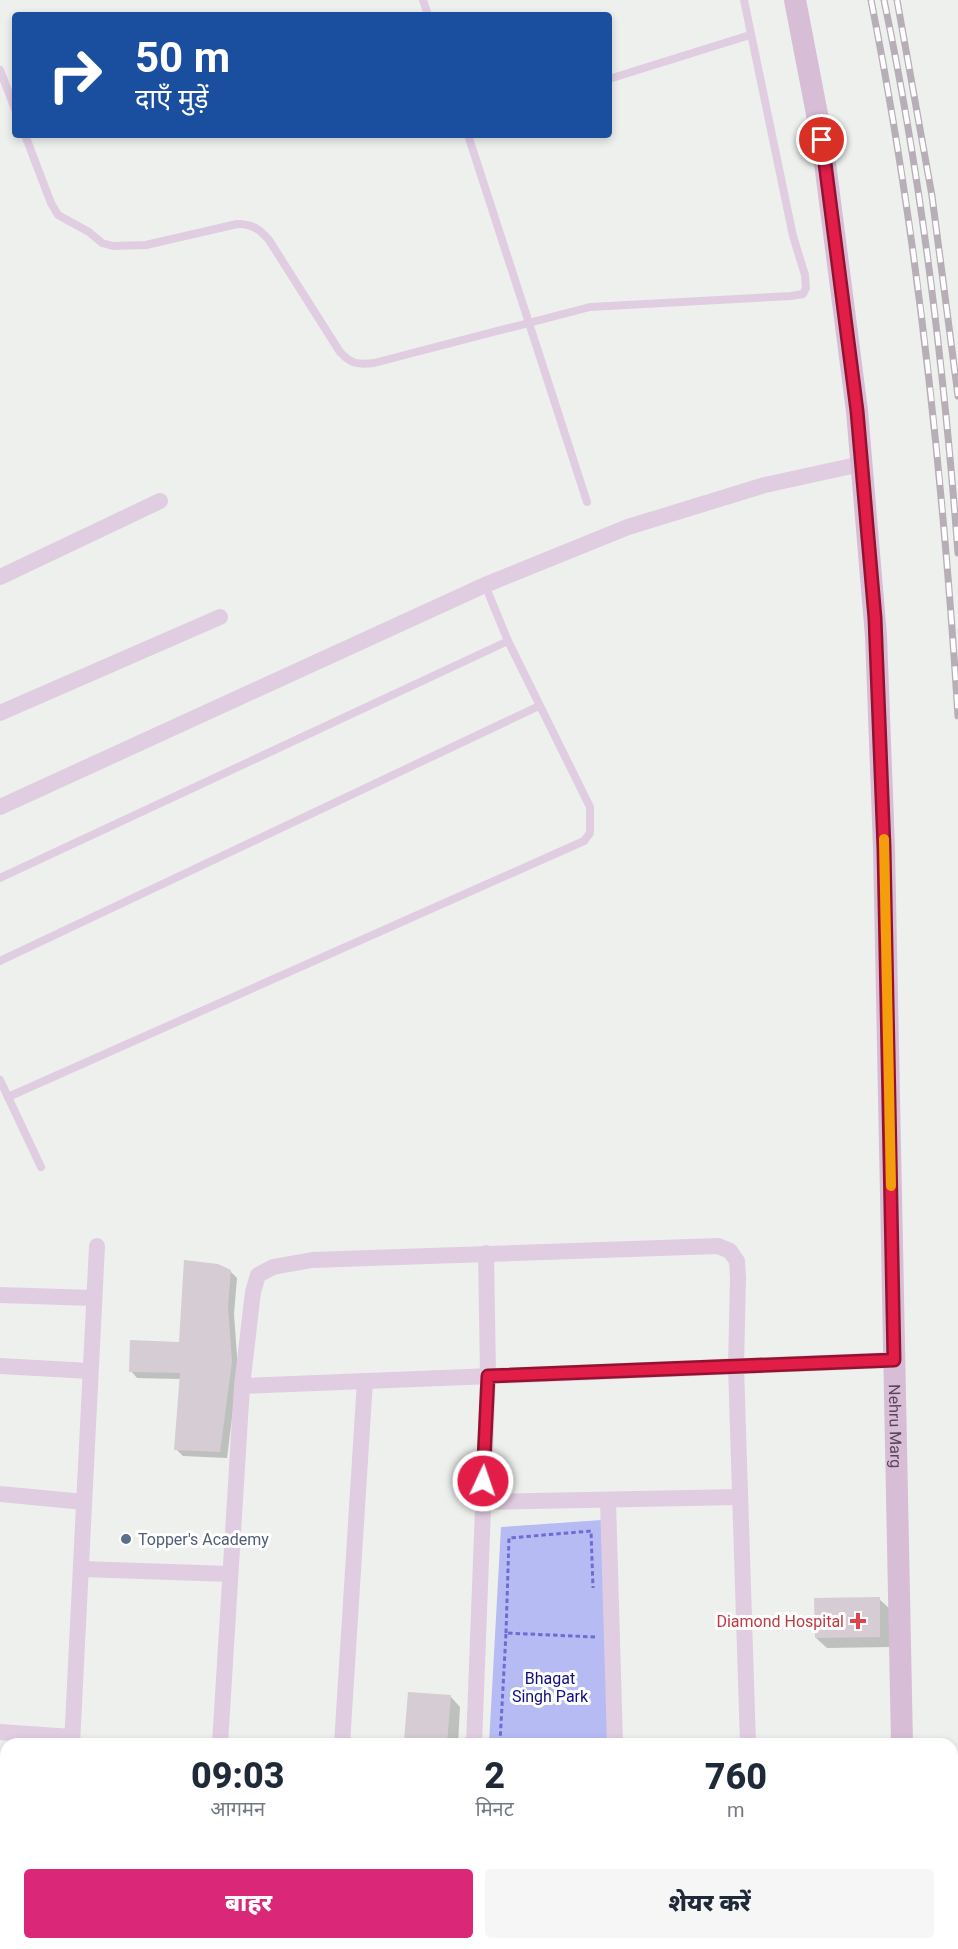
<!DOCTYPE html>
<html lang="hi">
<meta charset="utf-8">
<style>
:root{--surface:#fff;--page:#f6f6f7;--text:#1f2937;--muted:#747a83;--accent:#db2777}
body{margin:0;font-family:Roboto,"Noto Sans Devanagari",sans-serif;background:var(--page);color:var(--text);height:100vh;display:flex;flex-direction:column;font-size:22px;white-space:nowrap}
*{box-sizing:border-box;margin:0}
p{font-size:20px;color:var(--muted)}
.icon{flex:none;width:33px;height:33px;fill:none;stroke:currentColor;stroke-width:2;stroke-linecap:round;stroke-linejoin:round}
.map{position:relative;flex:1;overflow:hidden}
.sheet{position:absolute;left:0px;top:1738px;width:958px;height:212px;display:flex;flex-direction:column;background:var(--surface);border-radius:18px 18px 0 0;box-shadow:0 3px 9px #0003}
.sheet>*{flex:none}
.banner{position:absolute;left:12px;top:12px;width:600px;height:126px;border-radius:6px;box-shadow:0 3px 9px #0003;background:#1a4fa0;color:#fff;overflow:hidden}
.pin{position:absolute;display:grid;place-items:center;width:51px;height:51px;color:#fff;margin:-26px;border:3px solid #fff;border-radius:50%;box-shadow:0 2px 6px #0007}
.me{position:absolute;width:66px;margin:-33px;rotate:3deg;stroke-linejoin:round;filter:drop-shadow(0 0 4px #0008)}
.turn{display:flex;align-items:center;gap:21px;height:126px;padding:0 24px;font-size:27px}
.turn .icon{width:78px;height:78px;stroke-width:2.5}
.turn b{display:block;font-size:42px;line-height:51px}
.eta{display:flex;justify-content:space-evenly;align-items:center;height:102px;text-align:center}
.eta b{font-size:36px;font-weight:800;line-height:42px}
.cta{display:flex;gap:12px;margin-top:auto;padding:12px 24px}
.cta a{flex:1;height:69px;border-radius:6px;background:var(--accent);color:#fff;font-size:24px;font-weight:800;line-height:69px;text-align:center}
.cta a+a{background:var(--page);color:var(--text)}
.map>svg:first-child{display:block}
.green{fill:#b6bbf3}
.shadow{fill:#0003}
.building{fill:#d5ccd4}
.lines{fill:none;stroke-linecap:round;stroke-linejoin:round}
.path{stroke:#6f6bd4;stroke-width:3;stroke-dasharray:4.5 3;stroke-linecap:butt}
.lane{stroke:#e1cde1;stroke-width:8}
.street{stroke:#e1cde1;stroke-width:16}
.secondary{stroke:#d8bdd7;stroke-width:22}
.rail-casing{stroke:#b8aeb7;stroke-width:7}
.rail{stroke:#fff;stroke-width:4.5;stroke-dasharray:14;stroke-linecap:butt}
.route-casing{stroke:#92132f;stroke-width:15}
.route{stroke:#e11d48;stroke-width:10}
.slow{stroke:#f59e0b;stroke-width:10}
.service-dot{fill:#5c6f8a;stroke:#fff;stroke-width:2}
.health-dot{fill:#e0444e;stroke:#fff;stroke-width:2}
.labels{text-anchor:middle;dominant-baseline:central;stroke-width:6;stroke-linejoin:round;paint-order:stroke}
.street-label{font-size:16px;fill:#5c445c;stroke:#fff}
.service-label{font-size:16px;fill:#4e5e75;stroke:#fff;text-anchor:start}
.health-label{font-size:16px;fill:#be3a42;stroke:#fff;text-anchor:end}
.park-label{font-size:16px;fill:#120e84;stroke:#fff}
</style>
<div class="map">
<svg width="958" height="1949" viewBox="0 0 958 1949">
<rect width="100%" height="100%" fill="#eef0ed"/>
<path class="green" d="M 602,1520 L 608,1744 L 489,1744 L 501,1527 Z"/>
<g class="shadow">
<path d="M 230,1271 L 237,1278 L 234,1314 L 238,1370 L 227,1458 L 183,1456 L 176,1449 L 181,1379 L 137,1378 L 131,1371 L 180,1344 Z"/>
<path d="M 879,1599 L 890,1609 L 890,1647 L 827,1648 L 816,1638 Z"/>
<path d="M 450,1696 L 460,1707 L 458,1744 L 410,1744 L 406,1740 Z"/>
<path d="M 361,1944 L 405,1944 L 405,1949 L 366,1949 Z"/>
</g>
<g class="building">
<path d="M 184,1260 L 218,1264 L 231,1270 L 228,1306 L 232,1362 L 220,1452 L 174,1450 L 180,1373 L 129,1372 L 130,1340 L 179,1342 Z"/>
<path d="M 880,1597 L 880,1637 L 815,1638 L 814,1598 Z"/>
<path d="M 408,1692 L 451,1695 L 447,1744 L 404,1741 Z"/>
</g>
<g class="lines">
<g class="path">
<path d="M 506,1633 L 509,1538 L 591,1531 L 593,1588"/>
<path d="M 595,1637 L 506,1633 L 500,1742 L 599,1741"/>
</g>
<g class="lane">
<path d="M 423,0 L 428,15"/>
<path d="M 0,70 L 15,109"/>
<path d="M 609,79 L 750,35"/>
<path d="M 25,135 L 51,203 L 58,215 L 89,232 L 102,243 L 113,246 L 146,245 L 237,224 C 253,224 259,229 269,240 L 340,352 C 351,364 358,365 374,363 L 590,307 L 791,296 L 803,294 L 806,288 L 805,275 L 793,236 L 744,0"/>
<path d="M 468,135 L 587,502"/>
<path d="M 0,878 L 508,641"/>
<path d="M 0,961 L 539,706"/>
<path d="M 0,1080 L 41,1167"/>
<path d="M 8,1097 L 584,841 L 590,833 L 590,807 L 508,641 L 485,585"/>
</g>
<g class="street">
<path d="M 0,577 L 160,501"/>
<path d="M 0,713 L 220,617"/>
<path d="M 0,807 L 485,585 L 628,527 L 765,485 L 861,464"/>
<path d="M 0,1295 L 94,1298"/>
<path d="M 0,1366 L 90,1371"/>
<path d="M 242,1386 L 894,1360"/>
<path d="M 0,1494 L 84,1502"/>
<path d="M 608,1501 L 615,1744"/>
<path d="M 482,1502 L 740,1497"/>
<path d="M 81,1569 L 230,1574"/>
<path d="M 0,1732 L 72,1737"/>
<path d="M 72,1744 L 97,1246"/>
<path d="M 220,1744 L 242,1386 L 253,1292 L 258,1275 L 273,1267 L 312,1260 L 718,1246 L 730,1251 L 737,1261 L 738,1278 L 736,1367 L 748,1744"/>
<path d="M 342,1744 L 365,1381"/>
<path d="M 474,1744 L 488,1376 L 486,1253"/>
<path d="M 0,1858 L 6,1859"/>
<path d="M 755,1944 L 755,1949"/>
<path d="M 62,1949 L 62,1944"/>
<path d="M 417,1949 L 417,1944"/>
</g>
<g class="secondary">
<path id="s1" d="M 795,0 L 822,140 L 857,411 L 876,636 L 884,848 L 902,1744"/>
<path d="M 906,1944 L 906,1949"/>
</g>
<g class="rail-casing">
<g id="rail">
<path d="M 871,0 C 918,236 943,476 958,716"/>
<path d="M 884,0 C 922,181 944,368 958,553"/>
<path d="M 897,0 L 932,196 L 958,396"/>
</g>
</g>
<use href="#rail" class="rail"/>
</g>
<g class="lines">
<g class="route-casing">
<path id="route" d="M 483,1481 L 488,1376 L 894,1360 L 884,848 L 875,618 L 857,411 L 822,140"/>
</g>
<use href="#route" class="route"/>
<path class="slow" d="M 884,839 L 891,1186"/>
</g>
<circle class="service-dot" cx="126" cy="1539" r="6"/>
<path class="health-dot" d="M855 1612h6v6h6v6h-6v6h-6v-6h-6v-6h6z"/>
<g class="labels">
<g class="street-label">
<text stroke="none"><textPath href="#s1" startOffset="1432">Nehru Marg</textPath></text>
</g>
<g class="service-label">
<text x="138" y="1539">Topper's Academy</text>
</g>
<g class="health-label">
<text x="844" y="1621">Diamond Hospital</text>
</g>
<g class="park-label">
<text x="550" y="1678">Bhagat<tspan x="550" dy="18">Singh Park</tspan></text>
</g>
</g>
</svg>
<div class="pin" style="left:822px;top:140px;background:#d93025"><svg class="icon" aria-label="arrive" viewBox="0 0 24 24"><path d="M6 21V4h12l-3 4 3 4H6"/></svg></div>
<svg class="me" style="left:483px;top:1481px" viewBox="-20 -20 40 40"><circle r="17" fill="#e11d48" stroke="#fff" stroke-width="3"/><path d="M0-11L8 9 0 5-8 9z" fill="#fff"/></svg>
<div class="banner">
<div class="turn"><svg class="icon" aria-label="right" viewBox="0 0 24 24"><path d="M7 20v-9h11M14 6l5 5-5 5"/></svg><div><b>50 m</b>दाएँ मुड़ें</div></div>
</div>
<section class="sheet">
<div class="eta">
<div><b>09:03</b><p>आगमन</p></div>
<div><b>2</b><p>मिनट</p></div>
<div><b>760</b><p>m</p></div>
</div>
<div class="cta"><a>बाहर</a><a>शेयर करें</a></div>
</section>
</div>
